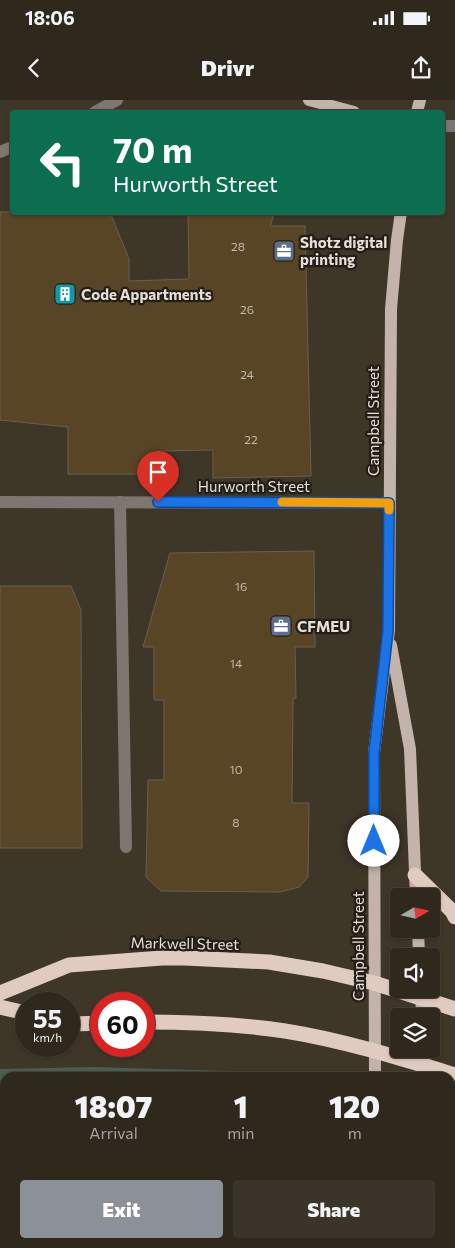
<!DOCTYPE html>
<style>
:root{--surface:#2e281d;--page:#3a342a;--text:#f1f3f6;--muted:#a7a6a4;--line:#49443b;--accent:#8c9099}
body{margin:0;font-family:Commissioner,sans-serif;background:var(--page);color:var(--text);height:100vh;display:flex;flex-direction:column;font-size:19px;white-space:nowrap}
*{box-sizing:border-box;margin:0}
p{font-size:16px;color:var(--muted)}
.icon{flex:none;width:28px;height:28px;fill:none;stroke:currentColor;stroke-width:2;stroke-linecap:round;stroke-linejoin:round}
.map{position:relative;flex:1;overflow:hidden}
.drawer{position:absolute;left:0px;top:972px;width:455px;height:176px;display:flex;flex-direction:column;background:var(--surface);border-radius:15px 15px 0 0;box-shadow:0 1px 4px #0004,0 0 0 1px var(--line)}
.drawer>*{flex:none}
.banner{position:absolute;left:10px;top:10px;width:435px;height:105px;border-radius:5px;box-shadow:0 1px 4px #0004,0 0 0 1px var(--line);background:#0b6e4f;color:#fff;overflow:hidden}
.needle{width:32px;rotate:81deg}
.tools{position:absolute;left:390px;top:788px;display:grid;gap:10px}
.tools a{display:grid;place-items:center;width:50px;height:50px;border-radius:5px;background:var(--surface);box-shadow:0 1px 4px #0004,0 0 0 1px var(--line);font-size:25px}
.speed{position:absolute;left:15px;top:892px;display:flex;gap:10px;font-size:25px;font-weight:700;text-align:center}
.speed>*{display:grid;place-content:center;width:65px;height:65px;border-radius:50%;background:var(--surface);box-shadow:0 1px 4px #0004,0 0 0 1px var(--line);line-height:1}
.speed small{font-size:12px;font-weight:400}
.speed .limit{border:8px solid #d22;background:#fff;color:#111}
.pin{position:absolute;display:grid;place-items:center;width:42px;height:42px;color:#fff;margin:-51px -21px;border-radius:50% 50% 50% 0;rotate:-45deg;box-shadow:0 0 5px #0007}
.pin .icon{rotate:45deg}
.me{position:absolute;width:55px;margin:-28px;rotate:0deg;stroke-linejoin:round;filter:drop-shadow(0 0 4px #0008)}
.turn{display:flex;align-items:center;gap:18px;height:105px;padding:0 20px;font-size:22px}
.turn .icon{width:65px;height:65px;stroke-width:2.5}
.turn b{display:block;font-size:35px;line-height:42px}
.eta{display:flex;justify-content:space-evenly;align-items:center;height:85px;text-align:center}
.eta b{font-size:30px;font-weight:800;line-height:35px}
.action{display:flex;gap:10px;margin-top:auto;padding:10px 20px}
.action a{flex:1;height:58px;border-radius:5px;background:var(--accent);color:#fff;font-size:20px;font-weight:800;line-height:58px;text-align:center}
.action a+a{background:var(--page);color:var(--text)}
.status{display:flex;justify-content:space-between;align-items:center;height:35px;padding:0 25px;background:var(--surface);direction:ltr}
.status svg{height:14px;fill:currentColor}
header{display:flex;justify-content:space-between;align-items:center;height:65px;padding:0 20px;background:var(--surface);font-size:22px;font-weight:800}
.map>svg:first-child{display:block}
.green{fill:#495f51}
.building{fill:#574525;stroke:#6a6051}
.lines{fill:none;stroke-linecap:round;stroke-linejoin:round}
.minor{stroke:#7e7671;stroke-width:12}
.major{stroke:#c4b3ab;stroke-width:12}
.highway{stroke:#e0cbc1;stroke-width:15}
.rail-casing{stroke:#bab4a9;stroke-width:5.5}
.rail{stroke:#221e17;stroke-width:4;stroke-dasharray:11;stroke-linecap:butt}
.route-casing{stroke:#114b97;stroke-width:12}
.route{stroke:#1a73e8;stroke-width:9}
.slow{stroke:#f59e0b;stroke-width:9}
.labels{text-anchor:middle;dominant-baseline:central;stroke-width:4.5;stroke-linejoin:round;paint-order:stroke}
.number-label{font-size:12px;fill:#c2b8aa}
.poi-label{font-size:15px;font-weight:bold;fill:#e5dfd6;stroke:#221e17;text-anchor:start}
.street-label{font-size:15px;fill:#e5dfd6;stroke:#221e17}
</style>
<div class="status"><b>18:06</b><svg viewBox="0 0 49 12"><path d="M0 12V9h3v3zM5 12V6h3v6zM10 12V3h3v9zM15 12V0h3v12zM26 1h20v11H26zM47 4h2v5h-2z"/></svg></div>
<header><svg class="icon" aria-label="back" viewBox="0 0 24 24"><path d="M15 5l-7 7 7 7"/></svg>Drivr<svg class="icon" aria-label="share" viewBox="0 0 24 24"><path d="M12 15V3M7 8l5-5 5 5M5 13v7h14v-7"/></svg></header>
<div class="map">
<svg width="455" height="1148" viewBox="0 0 455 1148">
<rect width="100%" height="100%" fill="#3e3627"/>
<path class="green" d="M 94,967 L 301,973 L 308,977 L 5,978 L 5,1037 L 0,1038 L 0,969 Z"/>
<g class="building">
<path d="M 0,112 L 110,112 L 129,159 L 129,181 L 189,179 L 188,112 L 275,112 L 270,126 L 305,126 L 311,376 L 213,378 L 213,350 L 158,351 L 159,374 L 68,374 L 68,327 L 0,320 Z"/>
<path d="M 314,451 L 315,547 L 295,547 L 296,598 L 293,598 L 292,703 L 309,703 L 308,777 L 299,787 L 280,792 L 161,791 L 146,777 L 148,680 L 164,680 L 164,600 L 154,600 L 154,547 L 143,547 L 170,453 Z"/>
<path d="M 0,486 L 71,486 L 81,510 L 82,748 L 0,748 Z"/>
</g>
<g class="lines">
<g class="minor">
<path d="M 95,12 L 117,0"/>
<path d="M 442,26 L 455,26"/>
<path d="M 0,52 L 12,47"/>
<path d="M 0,402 L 389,403"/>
<path d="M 120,402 L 126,747"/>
</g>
<g class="major">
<path d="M 309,0 L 354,12"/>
<path d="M 417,12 L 420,0"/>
<path d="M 391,545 L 410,649 L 416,796"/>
<path d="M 418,829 L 419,856"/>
<path d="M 421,889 L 422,916"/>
<path d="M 424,949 L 425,978"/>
<path d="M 375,978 L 374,653 L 389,530 L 391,209 L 397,140 L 401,112"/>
<path d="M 373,1148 L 373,1144"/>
<path d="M 423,1148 L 424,1144"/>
</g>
<g class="highway">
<path d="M 415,775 L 452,811 L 455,817"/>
<path d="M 0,893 L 69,865 L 162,858 L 185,858 L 269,862 L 323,871 L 374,883 L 455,909"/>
<path d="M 0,907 L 26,913"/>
<path d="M 144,922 C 191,922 238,924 285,931 C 342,940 400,958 455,975"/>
<path d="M 69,923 L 75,924 L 101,923"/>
<path d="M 450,1078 L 455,1074"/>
</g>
<g class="rail-casing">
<g id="rail">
<path d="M 0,1052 L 5,1051"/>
<path d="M 0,1071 L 5,1070"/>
<path d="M 0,1098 L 5,1096"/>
<path d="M 0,1115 L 5,1114"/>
</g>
</g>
<use href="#rail" class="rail"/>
</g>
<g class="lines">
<g class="route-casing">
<path id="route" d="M 158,402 L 389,403 L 388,530 L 374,653 L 374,741"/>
</g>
<use href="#route" class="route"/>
<path class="slow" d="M 282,402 L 389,403 L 389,410"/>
</g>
<defs>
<g id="office-square" transform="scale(1.125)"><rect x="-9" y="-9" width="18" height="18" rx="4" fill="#5c6f8a" stroke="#221e17"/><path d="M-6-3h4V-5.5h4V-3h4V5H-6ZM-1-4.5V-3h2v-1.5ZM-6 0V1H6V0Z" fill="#fff"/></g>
<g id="building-square" transform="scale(1.125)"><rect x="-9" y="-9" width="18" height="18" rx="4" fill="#0f9aa8" stroke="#221e17"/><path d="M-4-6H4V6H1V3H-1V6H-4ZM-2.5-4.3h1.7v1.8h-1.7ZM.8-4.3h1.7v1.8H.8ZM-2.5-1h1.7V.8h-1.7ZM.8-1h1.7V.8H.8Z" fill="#fff"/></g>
</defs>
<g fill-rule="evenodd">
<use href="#office-square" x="284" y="151"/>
<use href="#building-square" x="65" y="194"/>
<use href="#office-square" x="281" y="526"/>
</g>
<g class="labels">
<g class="number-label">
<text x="238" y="146">28</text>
<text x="247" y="209">26</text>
<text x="247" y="274">24</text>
<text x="251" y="339">22</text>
<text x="241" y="486">16</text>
<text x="236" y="563">14</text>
<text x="236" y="669">10</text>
<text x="236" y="722">8</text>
</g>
<g class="poi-label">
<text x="300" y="142">Shotz digital<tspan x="300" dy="17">printing</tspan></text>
<text x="81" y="194">Code Appartments</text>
<text x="297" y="526">CFMEU</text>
</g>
<g class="street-label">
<text transform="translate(373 321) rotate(-90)">Campbell Street</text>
<text x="254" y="386">Hurworth Street</text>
<text transform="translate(185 843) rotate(1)">Markwell Street</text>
<text transform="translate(358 846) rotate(-90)">Campbell Street</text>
</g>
</g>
</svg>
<div class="tools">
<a><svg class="needle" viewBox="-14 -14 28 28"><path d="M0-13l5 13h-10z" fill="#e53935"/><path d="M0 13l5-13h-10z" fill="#a7a6a4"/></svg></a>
<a><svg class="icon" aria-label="sound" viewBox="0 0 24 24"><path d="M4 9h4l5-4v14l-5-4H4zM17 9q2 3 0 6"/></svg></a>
<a><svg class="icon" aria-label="layers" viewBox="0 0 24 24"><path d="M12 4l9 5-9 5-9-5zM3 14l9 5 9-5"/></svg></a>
</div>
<div class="speed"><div>55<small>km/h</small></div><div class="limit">60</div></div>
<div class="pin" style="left:158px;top:402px;background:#d93025"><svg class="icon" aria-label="arrive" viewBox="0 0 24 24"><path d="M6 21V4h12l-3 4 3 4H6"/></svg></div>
<svg class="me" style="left:374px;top:741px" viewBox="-20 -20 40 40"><circle r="19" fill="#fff"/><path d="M0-13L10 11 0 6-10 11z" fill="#1a73e8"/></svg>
<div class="banner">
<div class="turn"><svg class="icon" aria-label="left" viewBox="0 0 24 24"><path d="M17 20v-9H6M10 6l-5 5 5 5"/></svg><div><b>70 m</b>Hurworth Street</div></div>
</div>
<section class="drawer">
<div class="eta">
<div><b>18:07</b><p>Arrival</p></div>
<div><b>1</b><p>min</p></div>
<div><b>120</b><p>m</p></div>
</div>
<div class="action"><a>Exit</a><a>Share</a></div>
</section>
</div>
